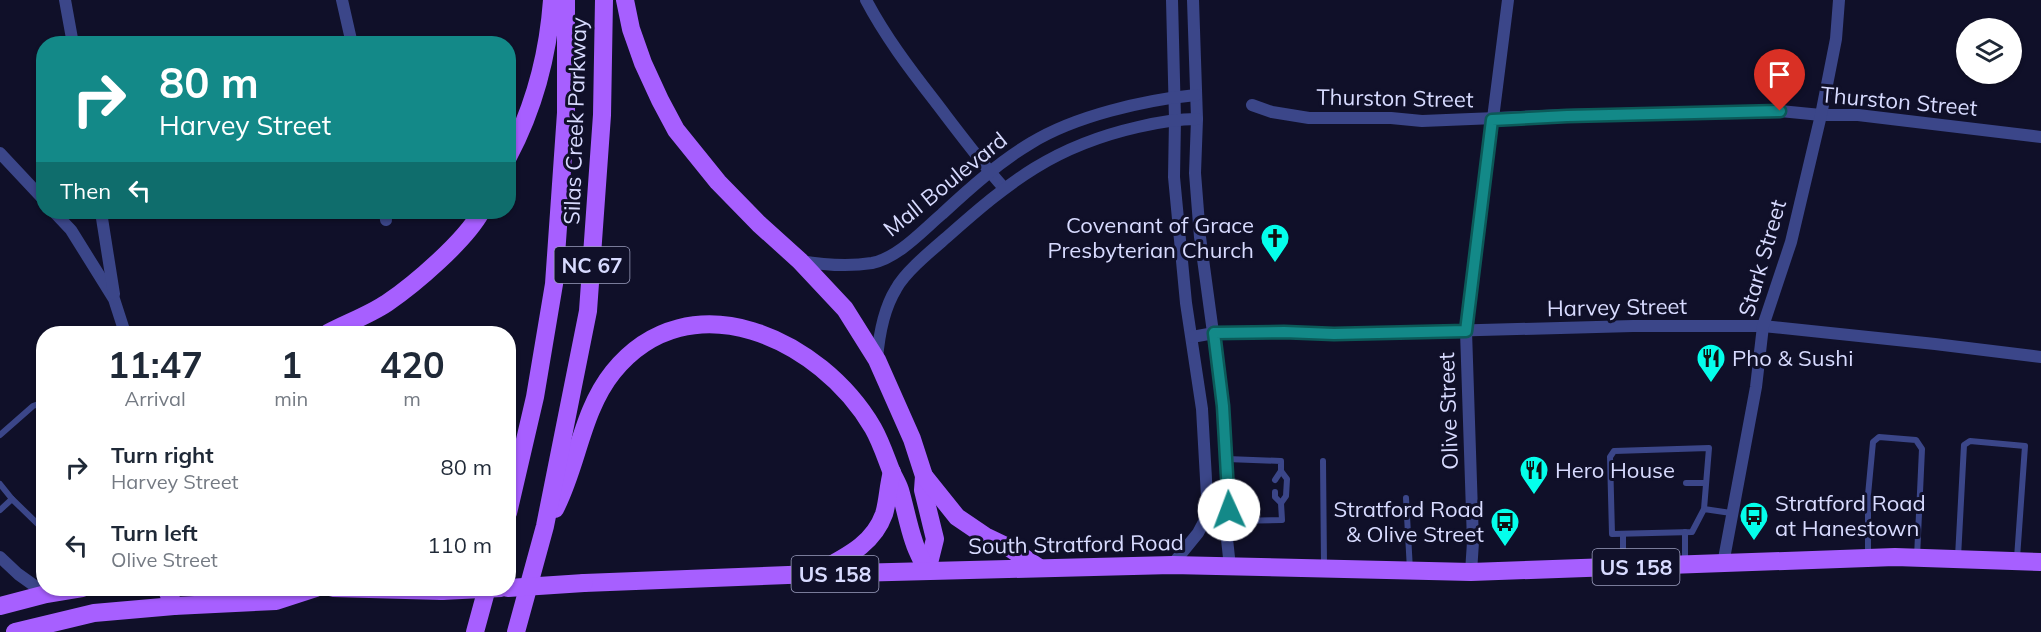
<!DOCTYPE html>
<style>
:root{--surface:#fff;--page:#f2f2f3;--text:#1f2937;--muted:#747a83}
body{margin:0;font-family:Mulish,sans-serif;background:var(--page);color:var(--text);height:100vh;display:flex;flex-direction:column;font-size:22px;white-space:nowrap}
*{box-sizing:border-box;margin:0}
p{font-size:20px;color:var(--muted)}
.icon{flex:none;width:33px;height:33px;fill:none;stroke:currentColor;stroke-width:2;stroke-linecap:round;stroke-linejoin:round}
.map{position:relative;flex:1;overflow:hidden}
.panel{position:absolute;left:36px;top:326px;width:480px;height:270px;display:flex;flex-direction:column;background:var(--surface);border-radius:24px;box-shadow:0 2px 4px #0004}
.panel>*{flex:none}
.hud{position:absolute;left:36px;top:36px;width:480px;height:183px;border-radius:24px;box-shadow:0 2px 4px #0004;background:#138988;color:#fff;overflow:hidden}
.tools{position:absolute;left:1956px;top:18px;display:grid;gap:12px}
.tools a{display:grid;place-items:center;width:66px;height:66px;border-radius:50%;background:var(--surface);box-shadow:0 2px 4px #0004;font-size:30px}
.pin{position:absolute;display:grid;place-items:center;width:51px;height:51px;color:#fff;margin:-62px -26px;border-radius:50% 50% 50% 0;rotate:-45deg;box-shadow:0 0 6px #0007}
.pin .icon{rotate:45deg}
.me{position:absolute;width:66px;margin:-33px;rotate:358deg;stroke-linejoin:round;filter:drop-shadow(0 0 4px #0008)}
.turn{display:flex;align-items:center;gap:21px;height:126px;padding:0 24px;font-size:27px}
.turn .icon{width:78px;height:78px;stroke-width:2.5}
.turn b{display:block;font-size:42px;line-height:51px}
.then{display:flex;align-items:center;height:57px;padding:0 24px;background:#0003;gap:12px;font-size:22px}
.eta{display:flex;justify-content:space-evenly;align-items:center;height:102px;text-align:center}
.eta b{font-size:36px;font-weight:700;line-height:42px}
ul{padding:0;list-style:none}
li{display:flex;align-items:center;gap:18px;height:78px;padding:0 24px}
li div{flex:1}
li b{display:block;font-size:22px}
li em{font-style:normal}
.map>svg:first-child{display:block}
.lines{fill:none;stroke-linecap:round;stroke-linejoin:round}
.lane{stroke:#3b4689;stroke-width:6}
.street{stroke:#3b4689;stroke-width:12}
.primary{stroke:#a75fff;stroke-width:18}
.primary-bridge{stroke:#a75fff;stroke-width:18}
.route-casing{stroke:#0c5958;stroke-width:15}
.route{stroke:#138988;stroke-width:10}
.labels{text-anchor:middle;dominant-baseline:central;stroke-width:6;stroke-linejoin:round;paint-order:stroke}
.shield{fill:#101029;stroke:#9c9ebf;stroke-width:1.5}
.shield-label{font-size:21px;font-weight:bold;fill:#d8dbff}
.street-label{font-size:22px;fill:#d8dbff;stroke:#101029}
.poi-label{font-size:22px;fill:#d8dbff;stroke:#101029;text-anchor:start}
</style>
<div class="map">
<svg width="2041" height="632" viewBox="0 0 2041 632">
<rect width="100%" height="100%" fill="#101029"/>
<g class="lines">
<g class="lane">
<path d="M 0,435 L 33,406 L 44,402"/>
<path d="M 1227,459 L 1281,461 L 1281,471 L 1287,479 L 1286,496 L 1281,503 L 1282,520 L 1228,521"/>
<path d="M 1323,461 L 1324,565"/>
<path d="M 1275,480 L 1281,471"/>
<path d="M 1686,483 L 1706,483"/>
<path d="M 0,484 L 12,499 L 0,510"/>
<path d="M 1275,492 L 1275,497 L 1281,503"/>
<path d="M 1406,498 L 1410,570"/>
<path d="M 12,499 L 44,530"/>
<path d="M 1704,509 L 1692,532 L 1612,534 L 1610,457 L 1614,451 L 1709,448 L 1704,509 L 1731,513"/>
<path d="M 1868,555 L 1868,495 L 1873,442 L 1879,437 L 1916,440 L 1922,449 L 1917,557"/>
<path d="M 1958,557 L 1964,445 L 1970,441 L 2025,446 L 2017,558"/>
<path d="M 1685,562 L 1685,532"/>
<path d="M 1623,563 L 1623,534"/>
</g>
<g class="street">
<path d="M 65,0 L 73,44"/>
<path d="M 342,0 L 352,44"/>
<path d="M 866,0 C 885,36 909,68 934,100 C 957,130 979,160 1004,188"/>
<path d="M 1172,0 L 1175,119 L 1174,177 L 1186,303 L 1202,409 L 1208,514 L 1198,533 L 1172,565"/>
<path d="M 1193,0 L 1197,119 L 1195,173 L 1200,237 L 1223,406 L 1227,459 L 1227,539 L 1230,567"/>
<path d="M 1252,105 L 1272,112 L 1309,118 L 1391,118 L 1422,121 L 1567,115 L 1780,111 L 1821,115 L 1858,115 L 2041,137"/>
<path d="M 0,153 L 44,200"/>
<path d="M 54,212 L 71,230 L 114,299 L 125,333"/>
<path d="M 101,212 L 114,294"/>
<path d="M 385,212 L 386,220"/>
<path d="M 800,261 C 824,265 848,267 872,263 C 898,258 923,230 942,214 C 969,189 999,162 1031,143 C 1075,116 1144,100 1196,95"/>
<path d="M 1192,337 L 1214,333 L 1284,332 L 1334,334 L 1633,326 L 1763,326 L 1935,344 L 2041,357"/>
<path d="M 877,359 C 879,335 883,310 896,289 C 905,272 932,250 947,237 C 1010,181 1054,146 1138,127 C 1159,122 1177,119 1197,119"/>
<path d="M 0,557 L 18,574 L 46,594"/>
<path d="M 1723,564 L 1756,387 L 1763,326 L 1791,242 L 1821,115 L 1836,39 L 1839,0"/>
<path d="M 1471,572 L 1473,542 L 1466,331 L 1508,0"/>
</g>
<g class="primary">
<path d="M 625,0 L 631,29 L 643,63 L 660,100 L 676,130 L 718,182 L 759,224 L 800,261 L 845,309 L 877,360 L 912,439 L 924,476 L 923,490 L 935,539 L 927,571"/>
<path d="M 508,157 C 534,108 548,56 552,0"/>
<path d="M 328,333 C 347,323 369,315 387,303 C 415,284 465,241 481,212"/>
<path d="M 924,476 L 957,517 L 985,536 L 1008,547 L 1038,567"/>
<path d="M 555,509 C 578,465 581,412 613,372 C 690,277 821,339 873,428 C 881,442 886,458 892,473 C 895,479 898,484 900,490 C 905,507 908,525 914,542 C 917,552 923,562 927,571"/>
<path d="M 508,513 L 535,397 L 554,284 L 566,113 L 566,0"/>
<path d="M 818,572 C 845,557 873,545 884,514 C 888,501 888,486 892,472"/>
<path d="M 584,583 L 814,574 L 1172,565 L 1471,572 L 1895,557 L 2041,562"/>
<path d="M 166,588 L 174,606"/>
<path d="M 333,588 L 442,591"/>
<path d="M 0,606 L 46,594 L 82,588"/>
<path d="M 15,632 L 94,613 L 174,606 L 276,601 L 316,588"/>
<path d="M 475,632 L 487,588"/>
<path d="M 516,632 L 545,526 L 588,311 L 602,115 L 604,0"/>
</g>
<g class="primary-bridge">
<path d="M 508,588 L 584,583"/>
<path d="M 442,591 L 501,588"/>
</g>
</g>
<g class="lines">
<g class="route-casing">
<path id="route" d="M 1229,510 L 1223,406 L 1214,333 L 1284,332 L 1334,334 L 1466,331 L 1492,120 L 1567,116 L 1780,111"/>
</g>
<use href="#route" class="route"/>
</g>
<defs>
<g id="church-pin" transform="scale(1.5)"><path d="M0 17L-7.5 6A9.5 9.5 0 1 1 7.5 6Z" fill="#04ffeb" stroke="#101029"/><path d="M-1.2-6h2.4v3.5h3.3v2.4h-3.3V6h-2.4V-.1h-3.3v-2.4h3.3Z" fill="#111"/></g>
<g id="restaurant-pin" transform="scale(1.5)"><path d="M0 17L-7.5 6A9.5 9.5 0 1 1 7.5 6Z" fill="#04ffeb" stroke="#101029"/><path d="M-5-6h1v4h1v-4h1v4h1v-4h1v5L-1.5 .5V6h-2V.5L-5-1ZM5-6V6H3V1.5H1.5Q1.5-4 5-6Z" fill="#111"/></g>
<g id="bus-pin" transform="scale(1.5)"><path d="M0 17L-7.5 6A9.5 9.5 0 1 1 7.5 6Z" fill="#04ffeb" stroke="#101029"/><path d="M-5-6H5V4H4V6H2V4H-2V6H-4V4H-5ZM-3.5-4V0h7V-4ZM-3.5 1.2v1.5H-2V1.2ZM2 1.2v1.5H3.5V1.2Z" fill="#111"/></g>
</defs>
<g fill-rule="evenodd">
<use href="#church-pin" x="1275" y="238"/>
<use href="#restaurant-pin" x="1711" y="358"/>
<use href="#restaurant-pin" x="1534" y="470"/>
<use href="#bus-pin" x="1754" y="516"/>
<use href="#bus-pin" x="1505" y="522"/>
</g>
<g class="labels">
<g class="shield">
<rect x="554.5" y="247" width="75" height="36" rx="4.5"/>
<rect x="1592.5" y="549" width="87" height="36" rx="4.5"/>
<rect x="791.5" y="556" width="87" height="36" rx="4.5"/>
</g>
<g class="shield-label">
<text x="592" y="265">NC 67</text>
<text x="1636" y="567">US 158</text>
<text x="835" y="574">US 158</text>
</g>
<g class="street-label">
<text transform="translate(1395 98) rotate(1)">Thurston Street</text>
<text transform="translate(1899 101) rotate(5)">Thurston Street</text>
<text transform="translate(575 121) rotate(-88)">Silas Creek Parkway</text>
<text transform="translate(945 184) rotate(-39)">Mall Boulevard</text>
<text transform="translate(1762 258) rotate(-74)">Stark Street</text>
<text transform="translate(1617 307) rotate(-1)">Harvey Street</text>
<text transform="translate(1448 411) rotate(-92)">Olive Street</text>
<text transform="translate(1076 544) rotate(-1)">South Stratford Road</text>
</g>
<g class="poi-label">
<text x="1254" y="225" text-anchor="end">Covenant of Grace<tspan x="1254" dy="25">Presbyterian Church</tspan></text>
<text x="1732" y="358">Pho &amp; Sushi</text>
<text x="1555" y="470">Hero House</text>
<text x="1775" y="503">Stratford Road<tspan x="1775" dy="25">at Hanestown</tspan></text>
<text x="1484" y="509" text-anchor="end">Stratford Road<tspan x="1484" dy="25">&amp; Olive Street</tspan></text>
</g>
</g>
</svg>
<div class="tools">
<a><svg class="icon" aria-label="layers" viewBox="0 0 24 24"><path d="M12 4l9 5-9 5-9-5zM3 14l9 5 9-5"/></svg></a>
</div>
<div class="pin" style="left:1780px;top:111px;background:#d93025"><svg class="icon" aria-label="arrive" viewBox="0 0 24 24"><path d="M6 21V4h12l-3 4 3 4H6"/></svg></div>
<svg class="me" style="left:1229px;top:510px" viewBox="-20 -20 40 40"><circle r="19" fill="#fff"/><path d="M0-13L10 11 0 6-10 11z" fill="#138988"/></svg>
<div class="hud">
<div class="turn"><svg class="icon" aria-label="right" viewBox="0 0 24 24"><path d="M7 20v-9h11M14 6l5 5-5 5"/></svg><div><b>80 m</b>Harvey Street</div></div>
<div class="then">Then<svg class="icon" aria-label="left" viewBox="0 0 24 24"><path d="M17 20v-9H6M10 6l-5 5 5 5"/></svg></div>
</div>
<section class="panel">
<div class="eta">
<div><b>11:47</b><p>Arrival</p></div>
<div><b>1</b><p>min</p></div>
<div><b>420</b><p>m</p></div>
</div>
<ul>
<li><svg class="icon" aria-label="right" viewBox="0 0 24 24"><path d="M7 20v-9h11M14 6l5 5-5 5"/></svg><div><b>Turn right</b><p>Harvey Street</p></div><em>80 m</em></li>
<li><svg class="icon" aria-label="left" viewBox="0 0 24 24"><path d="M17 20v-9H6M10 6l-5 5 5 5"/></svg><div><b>Turn left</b><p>Olive Street</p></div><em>110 m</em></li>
</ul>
</section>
</div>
